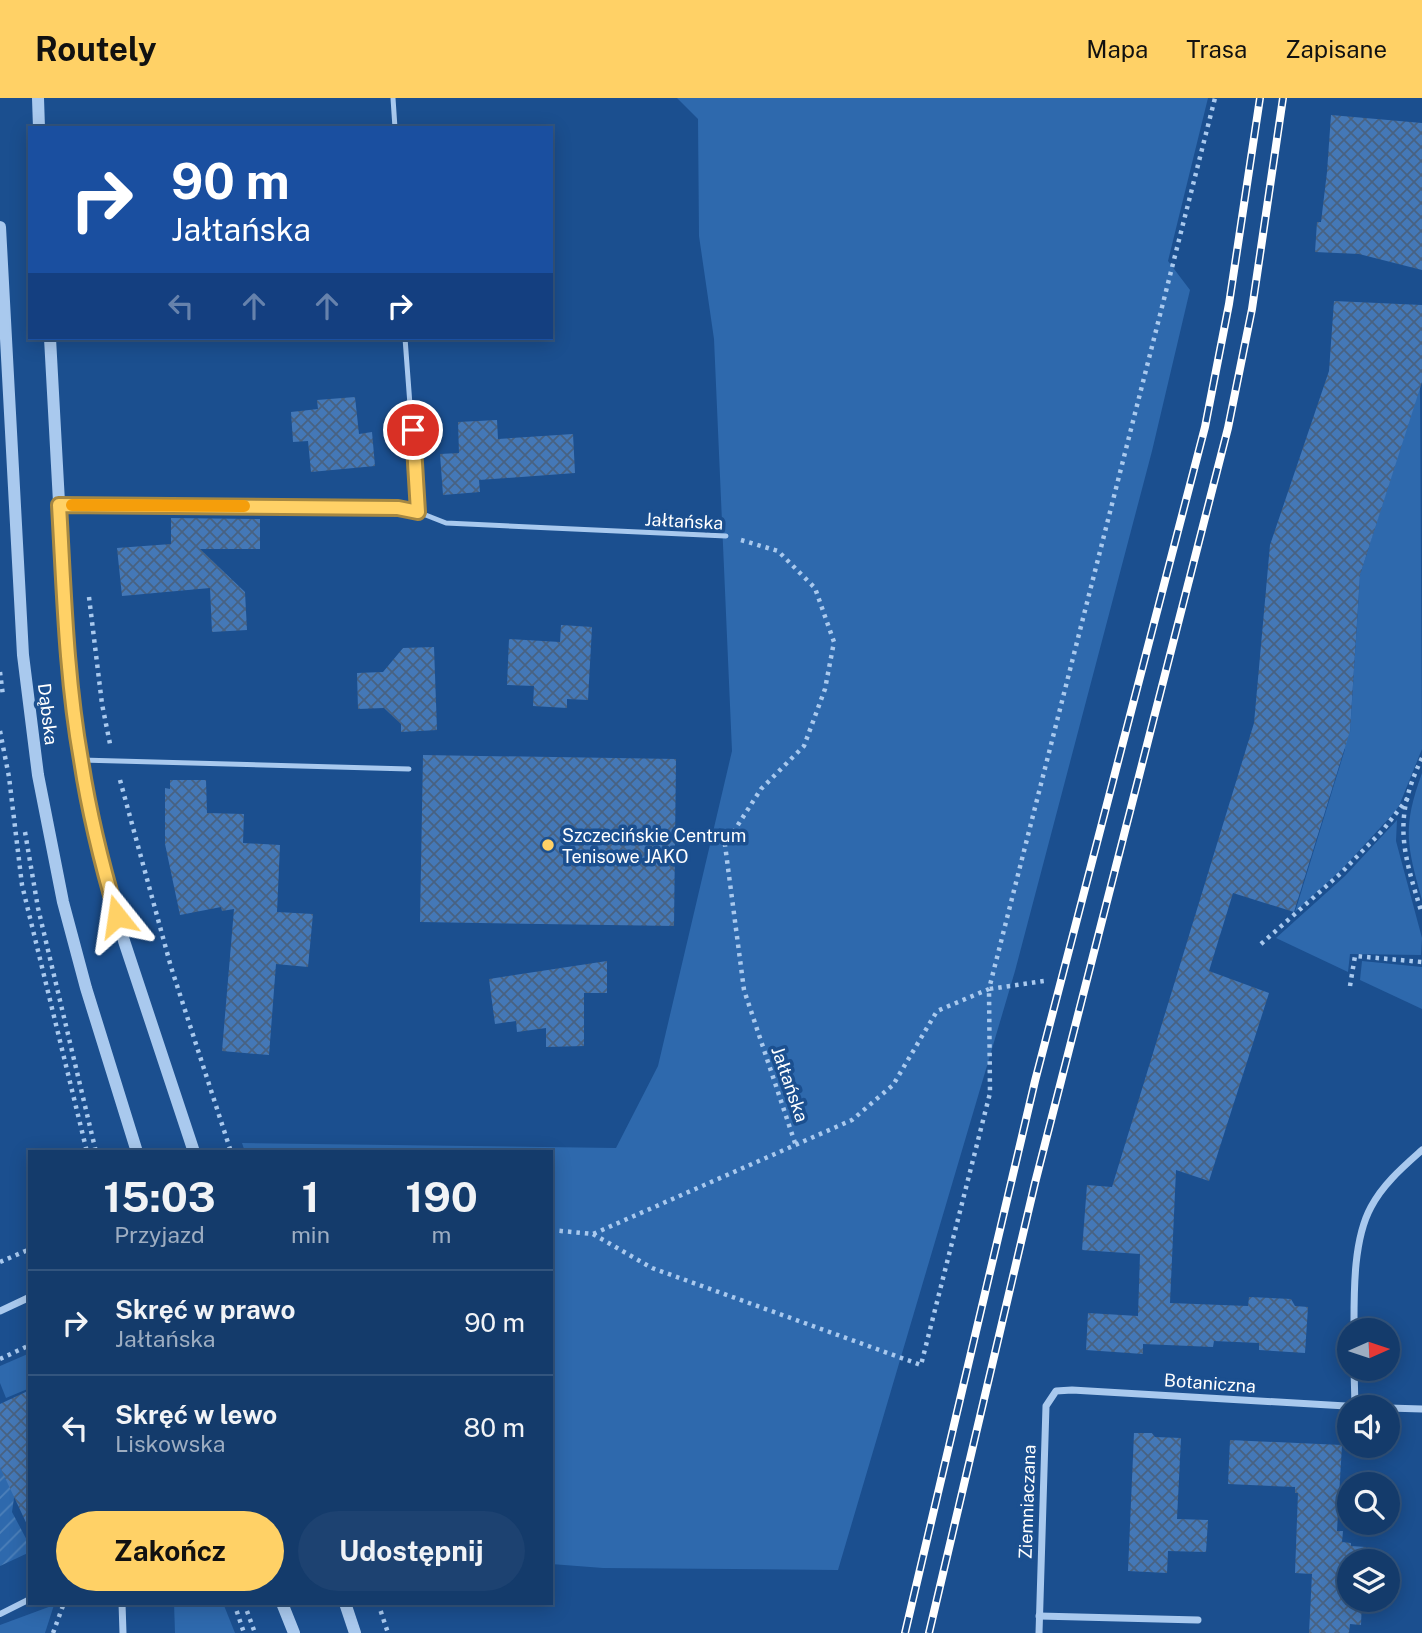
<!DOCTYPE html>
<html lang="pl">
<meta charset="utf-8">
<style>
:root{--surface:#143b6b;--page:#1d4271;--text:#f1f3f6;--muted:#9dadc1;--line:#33557e;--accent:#ffd166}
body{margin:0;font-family:"Public Sans",sans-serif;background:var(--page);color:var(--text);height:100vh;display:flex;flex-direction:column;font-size:26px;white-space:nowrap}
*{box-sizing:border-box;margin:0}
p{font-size:23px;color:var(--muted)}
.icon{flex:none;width:38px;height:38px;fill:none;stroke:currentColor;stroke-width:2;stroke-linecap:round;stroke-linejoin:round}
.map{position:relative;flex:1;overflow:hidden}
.drawer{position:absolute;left:28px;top:1052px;width:525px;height:455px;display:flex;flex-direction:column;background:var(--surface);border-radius:0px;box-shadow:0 4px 18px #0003,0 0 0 2px var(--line)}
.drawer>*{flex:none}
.banner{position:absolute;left:28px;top:28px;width:525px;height:214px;border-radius:0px;box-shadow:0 4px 18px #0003,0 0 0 2px var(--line);background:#1a4fa0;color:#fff;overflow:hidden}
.needle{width:46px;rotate:87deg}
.controls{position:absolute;left:1337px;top:1220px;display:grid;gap:14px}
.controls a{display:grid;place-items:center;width:63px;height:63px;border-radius:50%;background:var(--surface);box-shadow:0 4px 18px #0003,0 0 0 2px var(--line);font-size:35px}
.pin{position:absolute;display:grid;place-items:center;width:60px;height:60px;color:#fff;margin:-30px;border:4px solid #fff;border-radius:50%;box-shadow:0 2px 7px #0007}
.me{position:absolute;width:77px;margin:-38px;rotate:345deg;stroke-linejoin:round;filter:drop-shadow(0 0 5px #0008)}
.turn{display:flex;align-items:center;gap:24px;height:147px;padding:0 28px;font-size:32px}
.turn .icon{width:91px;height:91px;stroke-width:2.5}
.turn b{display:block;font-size:49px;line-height:60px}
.lanes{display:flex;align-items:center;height:66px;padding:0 28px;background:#0003;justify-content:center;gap:35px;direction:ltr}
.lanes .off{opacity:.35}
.eta{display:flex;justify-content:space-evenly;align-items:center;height:119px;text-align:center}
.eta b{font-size:42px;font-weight:700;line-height:49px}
.button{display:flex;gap:14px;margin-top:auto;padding:14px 28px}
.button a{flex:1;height:80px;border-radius:42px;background:var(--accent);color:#111;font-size:28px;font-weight:700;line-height:80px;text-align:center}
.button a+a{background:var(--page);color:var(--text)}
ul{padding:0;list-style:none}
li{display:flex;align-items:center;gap:21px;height:105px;padding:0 28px;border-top:2px solid var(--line)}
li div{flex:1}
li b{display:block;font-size:26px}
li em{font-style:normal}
header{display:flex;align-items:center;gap:42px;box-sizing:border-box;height:98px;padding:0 35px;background:var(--accent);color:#111}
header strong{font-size:33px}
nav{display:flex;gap:38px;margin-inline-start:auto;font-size:24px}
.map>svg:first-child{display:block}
.green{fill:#2e69ad}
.garden{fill:url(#garden-furrows)}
.building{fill:url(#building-cross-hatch)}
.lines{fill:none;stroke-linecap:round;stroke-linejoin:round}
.path{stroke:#a9c9ee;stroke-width:4.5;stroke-dasharray:3.5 5;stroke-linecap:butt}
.service{stroke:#a9c9ee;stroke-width:5}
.pedestrian{stroke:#a9c9ee;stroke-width:6}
.minor{stroke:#a9c9ee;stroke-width:7}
.tertiary{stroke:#a9c9ee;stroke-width:12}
.rail-casing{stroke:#fff;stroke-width:8}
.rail{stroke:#1b4f8f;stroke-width:5;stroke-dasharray:16;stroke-linecap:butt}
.route-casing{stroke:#a68842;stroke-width:18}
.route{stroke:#ffd166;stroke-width:12}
.slow{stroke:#f59e0b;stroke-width:12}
.poi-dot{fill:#ffd166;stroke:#1b4f8f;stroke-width:2.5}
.labels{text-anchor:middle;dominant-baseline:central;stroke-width:7;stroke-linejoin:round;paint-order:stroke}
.street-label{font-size:18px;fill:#fff;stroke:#1b4f8f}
.poi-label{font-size:18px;fill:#fff;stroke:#1b4f8f;text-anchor:start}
</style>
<header>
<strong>Routely</strong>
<nav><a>Mapa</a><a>Trasa</a><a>Zapisane</a></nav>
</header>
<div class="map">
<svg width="1422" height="1535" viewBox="0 0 1422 1535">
<defs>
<pattern id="garden-furrows" width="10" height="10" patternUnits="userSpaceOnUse" patternTransform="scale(1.75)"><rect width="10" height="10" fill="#2e69ad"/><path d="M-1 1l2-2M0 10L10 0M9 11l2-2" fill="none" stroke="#4d80b9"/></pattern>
<pattern id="building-cross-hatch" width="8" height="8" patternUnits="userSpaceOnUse" patternTransform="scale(1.75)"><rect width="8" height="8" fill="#4478b7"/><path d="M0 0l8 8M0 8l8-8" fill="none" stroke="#486282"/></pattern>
</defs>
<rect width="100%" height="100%" fill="#1b4f8f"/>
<g class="green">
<path d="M 677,0 L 1208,0 L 1168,163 L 1190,192 L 1152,353 L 1015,873 L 838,1472 L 603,1470 L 551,1466 L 551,1054 L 245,1054 L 242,1045 L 616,1050 L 658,968 L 732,653 L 714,241 L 699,138 L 698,21 Z"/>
<path d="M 1420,287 L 1422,651 L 1399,708 L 1392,717 L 1342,771 L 1295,814 L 1345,651 L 1318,633 L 1350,634 L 1360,477 Z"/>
<path d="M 1422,675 L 1422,802 C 1407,747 1402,730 1422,675 Z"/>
<path d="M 1397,722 L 1396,743 L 1422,840 L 1421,857 L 1350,856 L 1348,874 L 1276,840 L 1345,778 Z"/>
<path d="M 1362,863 L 1422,869 L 1422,911 L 1360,882 Z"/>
<path d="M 30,1255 L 30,1290 L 6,1300 L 0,1285 L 0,1268 Z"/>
<path d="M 174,1505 L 223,1505 L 235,1535 L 175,1535 Z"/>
<path d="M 54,1507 L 45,1535 L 0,1535 L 0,1527 Z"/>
</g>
<path class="garden" d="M 0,1365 L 18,1397 L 14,1400 L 12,1414 L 30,1448 L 30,1454 L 0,1468 Z"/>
<g class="building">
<path d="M 1331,17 L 1422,25 L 1422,172 L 1359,156 L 1315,154 L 1317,124 L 1321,124 L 1327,74 Z"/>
<path d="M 1334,203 L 1422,207 L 1422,284 L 1360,477 L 1350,633 L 1294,814 L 1233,795 L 1209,873 L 1269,895 L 1209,1083 L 1176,1072 L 1170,1205 L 1248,1208 L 1249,1199 L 1291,1201 L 1295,1208 L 1308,1209 L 1305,1255 L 1259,1252 L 1259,1245 L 1214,1243 L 1213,1249 L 1143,1246 L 1143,1256 L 1086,1252 L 1088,1215 L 1138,1218 L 1140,1156 L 1082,1152 L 1087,1087 L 1112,1089 L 1254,625 L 1270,447 L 1329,273 Z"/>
<path d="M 355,299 L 359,336 L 372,334 L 375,368 L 311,374 L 308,343 L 293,344 L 291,314 L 318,311 L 317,302 Z"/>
<path d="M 497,322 L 498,341 L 573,336 L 575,375 L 479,382 L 480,394 L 443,397 L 440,356 L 459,355 L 458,324 Z"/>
<path d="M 171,420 L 260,421 L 260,451 L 200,451 L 245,494 L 247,532 L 212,534 L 210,490 L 122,498 L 117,450 L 171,446 Z"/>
<path d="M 561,527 L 592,529 L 588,602 L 567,601 L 567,610 L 533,608 L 534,588 L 507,587 L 509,541 L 560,544 Z"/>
<path d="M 434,549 L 437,632 L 401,634 L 401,626 L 384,610 L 358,611 L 357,575 L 383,574 L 403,550 Z"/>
<path d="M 423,657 L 676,661 L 674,828 L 420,824 Z"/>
<path d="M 170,682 L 206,682 L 207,715 L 244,716 L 243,745 L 280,747 L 277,814 L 313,816 L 308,869 L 276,866 L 269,957 L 222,953 L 234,811 L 222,813 L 221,809 L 180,817 L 165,746 L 165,690 L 170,691 Z"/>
<path d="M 607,863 L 607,895 L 584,895 L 584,948 L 546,949 L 546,930 L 517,934 L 516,923 L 495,926 L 489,881 Z"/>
<path d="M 30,1292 L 30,1433 L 0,1369 L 0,1306 Z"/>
<path d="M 1134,1335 L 1152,1335 L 1155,1339 L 1181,1340 L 1177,1421 L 1208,1422 L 1206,1454 L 1168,1453 L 1167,1475 L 1128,1473 Z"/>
<path d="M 1230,1342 L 1342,1347 L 1337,1433 L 1343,1433 L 1342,1444 L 1351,1445 L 1351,1448 L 1366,1449 L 1365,1463 L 1349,1463 L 1349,1502 L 1362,1502 L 1361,1527 L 1350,1526 L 1349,1535 L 1309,1535 L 1312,1476 L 1295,1475 L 1298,1395 L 1295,1395 L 1295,1389 L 1228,1386 Z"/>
</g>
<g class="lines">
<g class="path">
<path d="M 741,442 L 778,453 L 815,490 L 834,544 L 825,591 L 804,648 L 761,691 L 725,747 L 744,892 L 796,1048"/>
<path d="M 89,499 L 102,606 L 110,646"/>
<path d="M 0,574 L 3,598"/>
<path d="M 0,633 L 9,679 L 22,787 L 87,1054"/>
<path d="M 1422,660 C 1392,722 1403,754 1422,816"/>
<path d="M 120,682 L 171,869 L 231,1054"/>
<path d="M 25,734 L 38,810 L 96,1054"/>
<path d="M 1261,846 L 1340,776 L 1383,732 L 1408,700"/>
<path d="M 1350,888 L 1355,858 L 1422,864"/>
<path d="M 551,1132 L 593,1136 L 852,1022 L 893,987 L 937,913 L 989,891 L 1215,0"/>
<path d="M 593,1136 L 652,1170 L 921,1267 L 990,995 L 989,891 L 1044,883"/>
<path d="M 0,1164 L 30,1151"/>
<path d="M 0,1261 L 30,1247"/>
<path d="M 234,1505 L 244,1535"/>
<path d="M 244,1505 L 255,1535"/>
<path d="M 378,1505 L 388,1535"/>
<path d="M 53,1535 L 64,1505"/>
</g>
<g class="service">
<path d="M 393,0 L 395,30"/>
<path d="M 405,240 L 418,414"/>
<path d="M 59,407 L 398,410 L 418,414 L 446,425 L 726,438"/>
<path d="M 81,662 L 409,671"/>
</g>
<path class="pedestrian" d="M 0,1516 L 30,1501"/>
<g class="minor">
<path d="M 0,1213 L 30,1199"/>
<path d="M 1354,1232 C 1354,1195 1353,1142 1371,1109 C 1383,1086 1403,1069 1422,1052"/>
<path d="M 1354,1270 L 1355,1309"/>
<path d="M 1388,1310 L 1422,1311"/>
<path d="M 122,1505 L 123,1535"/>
<path d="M 1039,1518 L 1198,1522"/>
<path d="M 1039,1535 L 1046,1308 L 1056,1293 L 1072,1292 L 1363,1309"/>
</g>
<g class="tertiary">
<path d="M 38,0 L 39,30"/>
<path d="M 0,129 L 23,557 L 38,677 L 63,804 L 86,890 L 137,1054"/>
<path d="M 50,240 L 66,532 L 81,662 L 101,759 L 124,843 L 194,1054"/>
<path d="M 282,1505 L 294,1535"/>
<path d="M 345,1505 L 355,1535"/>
</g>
<g class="rail-casing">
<g id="rail">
<path d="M 905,1535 L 1035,983 L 1205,329 L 1229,206 L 1260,0"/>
<path d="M 929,1535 L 1035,1085 L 1228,330 L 1252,211 L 1283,0"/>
</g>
</g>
<use href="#rail" class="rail"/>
</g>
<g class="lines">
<g class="route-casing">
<path id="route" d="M 117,818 C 102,767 89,715 81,662 C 66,578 64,492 59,407 L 398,410 L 418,414 L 413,332"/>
</g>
<use href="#route" class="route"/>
<path class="slow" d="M 72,407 L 244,408"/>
</g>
<circle class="poi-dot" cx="548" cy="747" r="7"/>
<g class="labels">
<g class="street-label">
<text transform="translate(684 423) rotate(3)">Jałtańska</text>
<text transform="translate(48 616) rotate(83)">Dąbska</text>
<text transform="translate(790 986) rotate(71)">Jałtańska</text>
<text transform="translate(1210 1285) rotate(4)">Botaniczna</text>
<text transform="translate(1027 1404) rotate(-88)">Ziemniaczana</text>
</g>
<g class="poi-label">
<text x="562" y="737">Szczecińskie Centrum<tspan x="562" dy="21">Tenisowe JAKO</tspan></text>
</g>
</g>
</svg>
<div class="controls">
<a><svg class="needle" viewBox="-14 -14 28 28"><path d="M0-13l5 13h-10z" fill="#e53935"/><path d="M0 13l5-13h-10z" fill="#9dadc1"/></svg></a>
<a><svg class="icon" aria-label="sound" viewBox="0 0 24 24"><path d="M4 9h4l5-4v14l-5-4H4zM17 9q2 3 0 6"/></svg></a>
<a><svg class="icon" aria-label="search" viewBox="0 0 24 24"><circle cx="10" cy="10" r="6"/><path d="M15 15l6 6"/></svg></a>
<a><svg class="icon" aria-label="layers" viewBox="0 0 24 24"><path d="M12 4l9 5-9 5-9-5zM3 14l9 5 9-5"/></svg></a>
</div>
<div class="pin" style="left:413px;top:332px;background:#d93025"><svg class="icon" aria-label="arrive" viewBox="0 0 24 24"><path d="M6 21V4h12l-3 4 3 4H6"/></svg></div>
<svg class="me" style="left:117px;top:818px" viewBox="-20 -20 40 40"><path d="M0-17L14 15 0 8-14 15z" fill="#ffd166" stroke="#fff" stroke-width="4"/></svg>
<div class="banner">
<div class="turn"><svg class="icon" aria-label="right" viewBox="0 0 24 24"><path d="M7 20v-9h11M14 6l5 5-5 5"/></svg><div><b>90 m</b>Jałtańska</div></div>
<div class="lanes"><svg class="icon off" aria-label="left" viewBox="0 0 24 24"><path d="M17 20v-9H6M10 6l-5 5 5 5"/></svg><svg class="icon off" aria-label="ahead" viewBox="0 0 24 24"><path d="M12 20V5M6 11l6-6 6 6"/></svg><svg class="icon off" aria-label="ahead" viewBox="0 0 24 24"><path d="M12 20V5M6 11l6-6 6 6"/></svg><svg class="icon" aria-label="right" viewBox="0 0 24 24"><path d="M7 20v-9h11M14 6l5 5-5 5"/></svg></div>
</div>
<section class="drawer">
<div class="eta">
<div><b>15:03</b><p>Przyjazd</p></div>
<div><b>1</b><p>min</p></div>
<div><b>190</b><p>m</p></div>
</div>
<ul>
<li><svg class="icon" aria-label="right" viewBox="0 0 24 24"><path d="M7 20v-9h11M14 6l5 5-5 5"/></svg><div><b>Skręć w prawo</b><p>Jałtańska</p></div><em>90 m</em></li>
<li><svg class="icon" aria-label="left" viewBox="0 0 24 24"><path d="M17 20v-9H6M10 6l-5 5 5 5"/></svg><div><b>Skręć w lewo</b><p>Liskowska</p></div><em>80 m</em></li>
</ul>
<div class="button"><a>Zakończ</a><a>Udostępnij</a></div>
</section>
</div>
